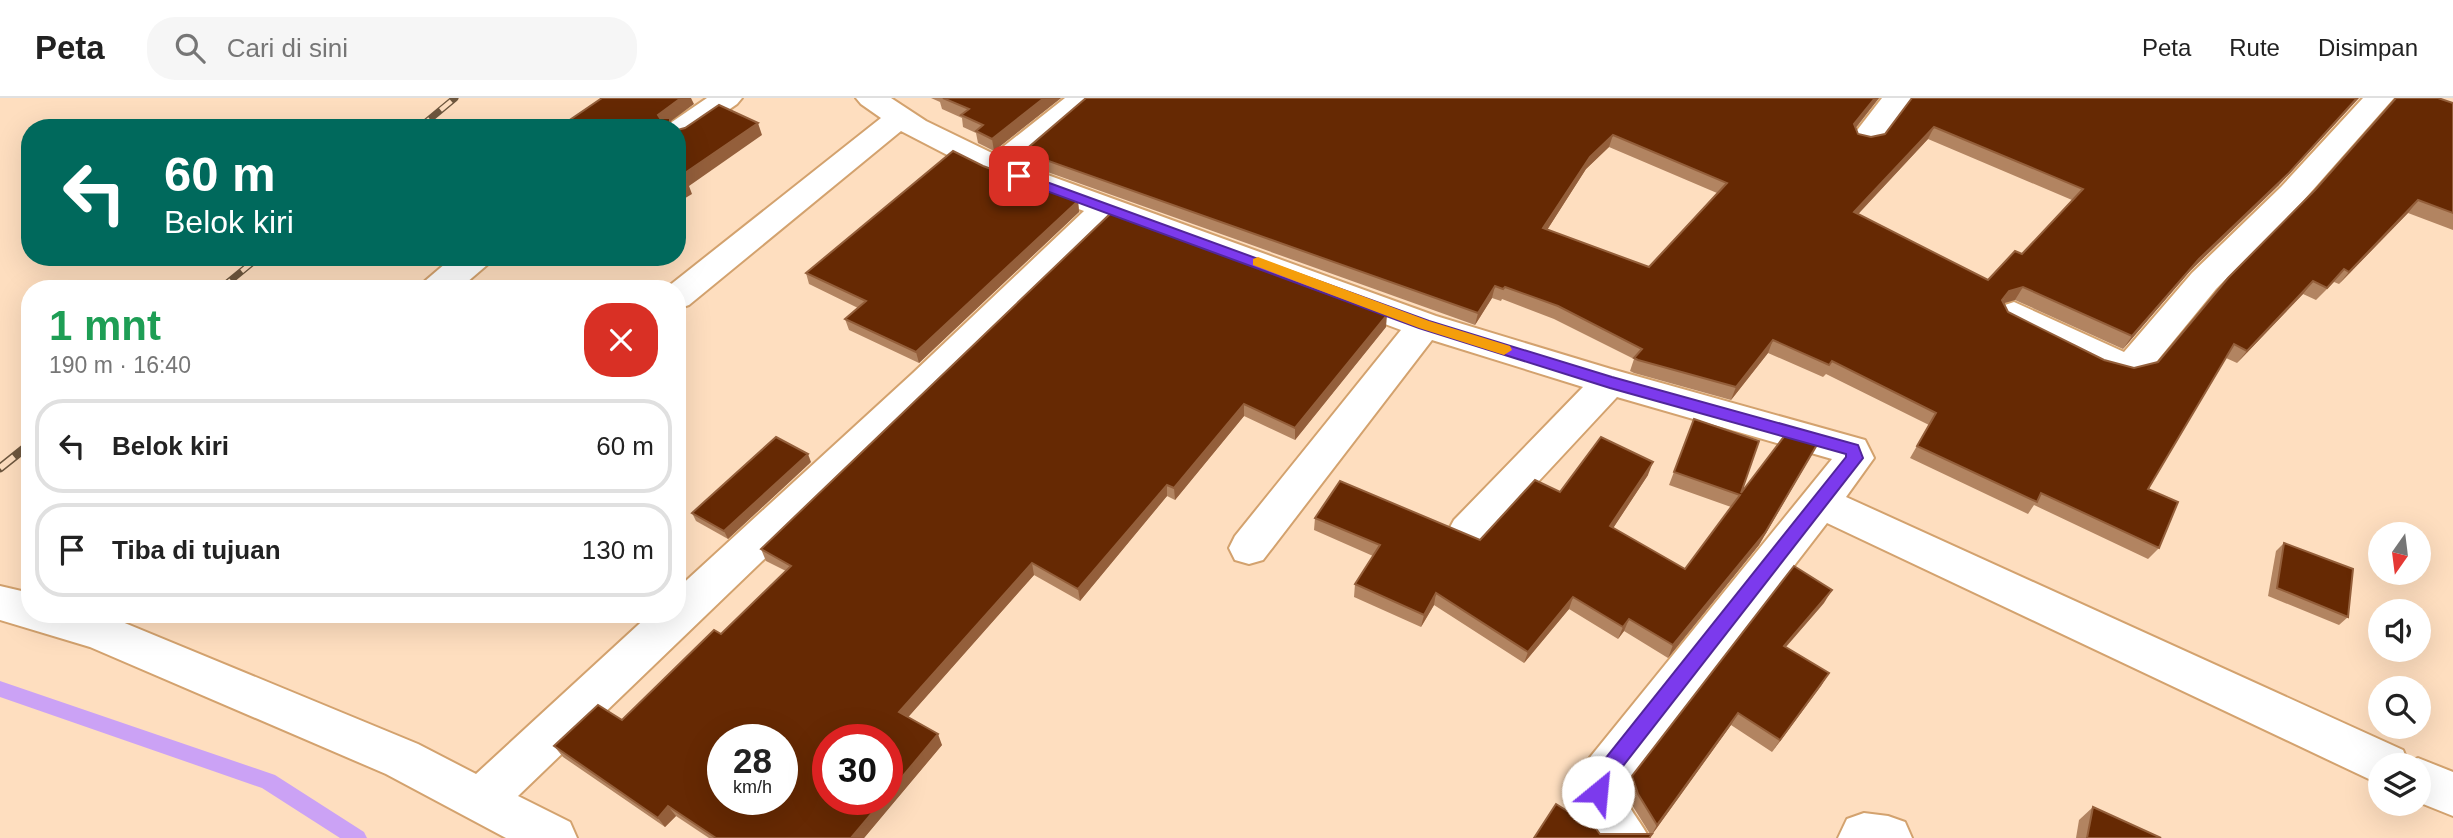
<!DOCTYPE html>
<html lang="id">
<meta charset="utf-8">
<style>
:root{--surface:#fff;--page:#f6f6f6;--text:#222;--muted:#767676;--line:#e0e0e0}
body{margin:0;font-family:Helvetica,sans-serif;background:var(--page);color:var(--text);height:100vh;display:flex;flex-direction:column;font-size:26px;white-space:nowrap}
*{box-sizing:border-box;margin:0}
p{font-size:23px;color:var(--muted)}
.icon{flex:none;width:38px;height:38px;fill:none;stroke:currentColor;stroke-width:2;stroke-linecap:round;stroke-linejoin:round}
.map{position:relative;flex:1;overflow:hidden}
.side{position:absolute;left:21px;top:182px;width:665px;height:343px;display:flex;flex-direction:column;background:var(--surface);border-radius:28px;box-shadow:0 7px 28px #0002}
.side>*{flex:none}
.guide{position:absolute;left:21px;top:21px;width:665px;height:147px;border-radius:28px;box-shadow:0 7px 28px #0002;background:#00695c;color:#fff;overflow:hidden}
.needle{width:46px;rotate:194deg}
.controls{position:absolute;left:2368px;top:424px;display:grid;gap:14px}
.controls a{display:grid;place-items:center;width:63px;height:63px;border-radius:50%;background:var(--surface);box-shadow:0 7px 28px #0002;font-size:35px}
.speed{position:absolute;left:707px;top:626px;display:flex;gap:14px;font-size:35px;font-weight:700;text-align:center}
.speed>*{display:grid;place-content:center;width:91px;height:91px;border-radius:50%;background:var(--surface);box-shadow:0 7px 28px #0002;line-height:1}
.speed small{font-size:18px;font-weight:400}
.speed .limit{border:10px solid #d22;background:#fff;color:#111}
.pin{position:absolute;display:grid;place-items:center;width:60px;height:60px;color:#fff;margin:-30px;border-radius:14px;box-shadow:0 4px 10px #0006}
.me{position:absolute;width:77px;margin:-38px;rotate:28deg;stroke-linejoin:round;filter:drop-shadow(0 0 5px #0008)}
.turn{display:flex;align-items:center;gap:24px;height:147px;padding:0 28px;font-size:32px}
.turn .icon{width:91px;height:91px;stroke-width:2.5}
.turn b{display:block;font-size:49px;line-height:60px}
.round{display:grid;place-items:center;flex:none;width:74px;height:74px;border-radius:28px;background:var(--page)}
.summary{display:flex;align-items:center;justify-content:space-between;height:119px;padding:0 28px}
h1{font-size:42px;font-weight:700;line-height:52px;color:#1e9e55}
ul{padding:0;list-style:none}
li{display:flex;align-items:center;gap:21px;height:94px;margin:0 14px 10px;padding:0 14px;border:4px solid var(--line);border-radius:28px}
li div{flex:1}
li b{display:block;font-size:26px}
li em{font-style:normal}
header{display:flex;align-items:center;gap:42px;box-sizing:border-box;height:98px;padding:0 35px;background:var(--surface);border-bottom:2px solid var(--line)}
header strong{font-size:33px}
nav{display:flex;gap:38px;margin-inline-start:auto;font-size:24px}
.search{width:490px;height:63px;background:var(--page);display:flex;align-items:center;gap:18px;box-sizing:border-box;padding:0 24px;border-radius:28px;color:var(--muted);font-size:26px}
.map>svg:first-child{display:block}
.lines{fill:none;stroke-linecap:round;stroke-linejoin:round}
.stream{fill:#cba2f5;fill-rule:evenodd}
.minor-casing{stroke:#d3a26e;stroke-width:4}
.minor{fill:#fff;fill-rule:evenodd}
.rail-far1-casing{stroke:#6e573e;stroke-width:7}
.rail-casing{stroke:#6e573e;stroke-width:9}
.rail-far1{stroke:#fedebf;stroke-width:4.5;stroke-dasharray:14;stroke-linecap:butt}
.rail{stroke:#fedebf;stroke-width:6;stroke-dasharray:18;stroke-linecap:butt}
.wall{fill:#b28461;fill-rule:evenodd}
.shaded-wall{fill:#945f3b}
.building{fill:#662903;stroke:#945f3b;stroke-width:2;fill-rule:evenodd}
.route{fill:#7c3aed;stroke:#51269a;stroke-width:2}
.slow{fill:#f59e0b}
</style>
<header>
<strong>Peta</strong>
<div class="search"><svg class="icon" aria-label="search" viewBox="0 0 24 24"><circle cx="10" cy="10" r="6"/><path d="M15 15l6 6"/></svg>Cari di sini</div>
<nav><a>Peta</a><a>Rute</a><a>Disimpan</a></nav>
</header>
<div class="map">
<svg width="2453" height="740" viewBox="0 0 2453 740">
<rect width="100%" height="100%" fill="#fedebf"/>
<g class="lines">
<path class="stream" d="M 0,583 L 275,677 L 364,734 L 367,740 L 340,740 L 262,690 L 0,599 Z"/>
<g class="minor-casing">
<g id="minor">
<path d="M 707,0 L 742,0 L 737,6 L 688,40 L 677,43 L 677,30 L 665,30 L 666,28 Z"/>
<path d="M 856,0 L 891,0 L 926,23 L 994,56 L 1065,0 L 1098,0 L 1020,67 L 1436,218 L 1611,271 L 1865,342 L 1874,360 L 1846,399 L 2403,652 L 2408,664 L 2418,660 L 2453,674 L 2453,718 L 2418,704 L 2418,667 L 2380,667 L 2380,685 L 2371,682 L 1827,425 L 1623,689 C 1624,707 1641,723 1649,740 L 1597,740 C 1580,715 1569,698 1583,668 L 1832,361 L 1617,299 L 1482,444 L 1468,449 L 1454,444 L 1448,433 L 1454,422 L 1583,289 L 1432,242 L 1263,462 L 1249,466 L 1235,462 L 1229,450 L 1235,438 L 1401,232 L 1111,124 L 939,293 L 518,698 L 570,724 L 577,740 L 506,740 L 386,676 L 90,549 L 0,522 L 0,488 L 30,495 L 30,516 L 101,516 L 115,521 L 418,646 L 476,676 L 650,516 L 677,516 L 677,491 L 913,275 L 1084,113 L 986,77 L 901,33 L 689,207 L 677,211 L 677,191 L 665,191 L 881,20 L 861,6 Z"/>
<path d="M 1882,0 L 1912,0 L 1877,47 L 1866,49 L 1855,47 L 1851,40 Z"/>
<path d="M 2363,0 L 2394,0 L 2303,103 L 2216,191 L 2148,274 L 2125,280 L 2096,272 L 2002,224 L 1997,216 L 2002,208 L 2014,204 L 2124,254 L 2192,175 L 2281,89 Z"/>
<path d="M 453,159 L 492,159 L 487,167 L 459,191 L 420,191 L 425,183 Z"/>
<path d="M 1864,715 L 1888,718 L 1905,724 L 1912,740 L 1838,740 L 1847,721 Z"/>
</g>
</g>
<use href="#minor" class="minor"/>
<g class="rail-far1-casing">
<g id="rail-far1">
<path d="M 419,30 L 455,0"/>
<path d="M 220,191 L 259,159"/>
</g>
</g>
<g class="rail-casing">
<path id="rail" d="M 0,370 L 30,346"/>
</g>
<use href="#rail-far1" class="rail-far1"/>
<use href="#rail" class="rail"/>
</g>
<g class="wall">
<path d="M 931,0 L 1061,0 L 994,53 L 978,45 L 976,35 L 963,29 L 962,20 L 942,11 L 940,4 Z"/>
<path d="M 1086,0 L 1879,0 L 1856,30 L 1858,36 L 1871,39 L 1885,36 L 1912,0 L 2279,87 L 2190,173 L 2123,251 L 2015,202 L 2004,205 L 2008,214 L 2104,262 L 2134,270 L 2158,264 L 2453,5 L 2453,132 L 2408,115 L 2339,186 L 2334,184 L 2316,202 L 2303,196 L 2237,265 L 2226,260 L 2148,391 L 2159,450 L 2148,461 L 2034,407 L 2028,416 L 1910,360 L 1929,327 L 1826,276 L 1823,279 L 1768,255 L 1731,302 L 1634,275 L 1630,273 L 1634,261 L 1554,221 L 1502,201 L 1501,203 L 1492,200 L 1475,227 L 1025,66 L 1023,54 ZM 1928,41 L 2072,102 L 2022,156 L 1988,182 L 1858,116 ZM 1609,49 L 1717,95 L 1649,169 L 1547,132 L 1586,71 Z"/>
<path d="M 983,68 L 1078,103 L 1079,114 L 919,265 L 849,232 L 845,221 L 858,210 L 809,186 L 806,175 Z"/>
<path d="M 1386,229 L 1295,342 L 1244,318 L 1175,402 L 1167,398 L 1080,503 L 1034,477 L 908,619 L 942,647 L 864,740 L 709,740 L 676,718 L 665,729 L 563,659 L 554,648 L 622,622 L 721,536 L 786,473 L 766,463 L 761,451 Z"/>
<path d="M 1694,321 L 1741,395 L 1811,358 L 1759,447 L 1668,560 L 1624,533 L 1618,541 L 1569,511 L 1524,565 L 1434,507 L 1421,529 L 1354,499 L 1355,486 L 1373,458 L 1314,432 L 1315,420 L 1480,442 L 1560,394 L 1648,377 L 1613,430 L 1685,471 L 1731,409 L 1669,387 Z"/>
<path d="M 811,364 L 728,441 L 696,423 L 692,415 Z"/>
<path d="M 2284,445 L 2348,519 L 2339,527 L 2268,498 L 2276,453 Z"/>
<path d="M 1824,505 L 1786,549 L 1829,575 L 1772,654 L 1731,627 L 1651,738 L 1600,736 L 1650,736 L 1632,707 L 1626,690 L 1632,678 Z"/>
<path d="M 2093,709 L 2161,740 L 2076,740 L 2079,722 Z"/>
</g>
<g class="shaded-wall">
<path d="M 681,0 L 691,0 L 694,6 L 671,23 L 673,30 L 663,29 L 658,17 Z"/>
<path d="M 1044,0 L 1061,0 L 994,53 L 992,41 Z"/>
<path d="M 1875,0 L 1879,0 L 1849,38 L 1854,26 Z"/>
<path d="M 2357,0 L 2359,0 L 2279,87 L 2190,173 L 2123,251 L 2132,238 L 2199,161 Z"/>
<path d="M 758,25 L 762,37 L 689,88 L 692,96 L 677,105 L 677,90 L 679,79 Z"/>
<path d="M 1934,29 L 1928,41 L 1848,127 L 1854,114 Z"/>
<path d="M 1613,37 L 1609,49 L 1586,71 L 1540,143 L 1543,130 L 1590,59 Z"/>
<path d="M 2418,102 L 2408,115 L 2339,186 L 2349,174 Z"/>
<path d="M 1078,103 L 1079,114 L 919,265 L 916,254 Z"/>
<path d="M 2313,183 L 2303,196 L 2237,265 L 2247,253 Z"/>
<path d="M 1495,188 L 1492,200 L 1475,227 L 1478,215 Z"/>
<path d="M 2023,189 L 2015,202 L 2001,206 L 1995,215 L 2009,193 Z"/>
<path d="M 1387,217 L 1386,229 L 1295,342 L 1295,330 Z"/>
<path d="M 1773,242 L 1768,255 L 1731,302 L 1736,289 Z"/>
<path d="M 1244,306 L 1244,318 L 1175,402 L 1174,390 Z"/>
<path d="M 1818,345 L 1759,447 L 1668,560 L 1673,547 Z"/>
<path d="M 808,356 L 811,364 L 728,441 L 724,433 Z"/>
<path d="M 1653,364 L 1648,377 L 1606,441 L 1610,428 Z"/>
<path d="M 1167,387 L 1167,398 L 1080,503 L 1078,491 Z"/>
<path d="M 1032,465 L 1034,477 L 903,625 L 899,614 Z"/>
<path d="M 1832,492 L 1824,505 L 1776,560 L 1784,548 Z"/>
<path d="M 1436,495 L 1434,507 L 1421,529 L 1424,517 Z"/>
<path d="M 1573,499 L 1569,511 L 1524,565 L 1528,554 Z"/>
<path d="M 1629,521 L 1624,533 L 1618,541 L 1623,529 Z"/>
<path d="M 1829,575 L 1821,588 L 1772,654 L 1780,642 Z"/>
<path d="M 1738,615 L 1731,627 L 1651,738 L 1657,727 Z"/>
<path d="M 938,636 L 942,647 L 864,740 L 851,740 L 883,702 L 887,702 L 887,697 Z"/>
<path d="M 668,708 L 676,718 L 665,729 L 658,720 Z"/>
</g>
<g class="building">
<path d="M 602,0 L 681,0 L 658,17 L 660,20 L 670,20 L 670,30 L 558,30 Z"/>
<path d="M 943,0 L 1044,0 L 992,41 L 976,33 L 983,27 L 961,17 L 969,11 Z"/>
<path d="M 1086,0 L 1875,0 L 1854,26 L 1858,36 L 1871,39 L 1885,36 L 1912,0 L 2357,0 L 2289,75 L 2199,161 L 2132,238 L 2023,189 L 2009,193 L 2002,202 L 2008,214 L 2104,262 L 2134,270 L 2158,264 L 2228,180 L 2315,92 L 2396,0 L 2438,0 L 2453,5 L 2453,115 L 2418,102 L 2349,174 L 2344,171 L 2327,190 L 2313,183 L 2247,253 L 2234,246 L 2148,391 L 2178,404 L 2159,450 L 2041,395 L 2037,404 L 1917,348 L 1936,315 L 1832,263 L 1829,267 L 1773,242 L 1736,289 L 1638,262 L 1634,260 L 1642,251 L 1558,208 L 1505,189 L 1503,191 L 1495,188 L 1478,215 L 1023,54 ZM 1934,29 L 2083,91 L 2022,156 L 2015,153 L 1988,182 L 1854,114 ZM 1613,37 L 1727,85 L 1649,169 L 1543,130 L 1590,59 Z"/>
<path d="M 719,7 L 758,25 L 679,79 L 687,83 L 677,90 L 677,32 L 685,30 Z"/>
<path d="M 953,53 L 983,68 L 1078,103 L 916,254 L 845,221 L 866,203 L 806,175 Z"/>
<path d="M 1111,115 L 1387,217 L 1295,330 L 1244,306 L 1174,390 L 1167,387 L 1078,491 L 1032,465 L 899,614 L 938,636 L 887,697 L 887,642 L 828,642 L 828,702 L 883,702 L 851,740 L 716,740 L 668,708 L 658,720 L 554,648 L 598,607 L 622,622 L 714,532 L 721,536 L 791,468 L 761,451 ZM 723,642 L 782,642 L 782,702 L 723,702 Z"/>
<path d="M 1694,321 L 1759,343 L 1741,395 L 1786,336 L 1818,345 L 1765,435 L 1673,547 L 1629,521 L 1623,529 L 1573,499 L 1528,554 L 1436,495 L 1424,517 L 1355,486 L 1380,447 L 1315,420 L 1340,383 L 1480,442 L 1535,382 L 1560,394 L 1601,339 L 1653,364 L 1610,428 L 1685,471 L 1740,397 L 1674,374 Z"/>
<path d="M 776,339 L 808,356 L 724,433 L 692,415 Z"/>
<path d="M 2284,445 L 2353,471 L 2348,519 L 2277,490 Z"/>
<path d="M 1794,468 L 1832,492 L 1784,548 L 1829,575 L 1780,642 L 1738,615 L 1657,727 L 1638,696 L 1632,678 Z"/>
<path d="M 1556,706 L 1585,724 L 1588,720 L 1600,736 L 1652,736 L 1649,740 L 1534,740 Z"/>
<path d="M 2093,709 L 2161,740 L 2087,740 Z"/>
</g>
<path class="route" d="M 1019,74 L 1429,223 L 1612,279 L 1858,347 L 1863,360 L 1609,686 L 1605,700 L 1598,703 L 1592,700 L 1589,694 L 1593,676 L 1846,359 L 1846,356 L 1610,290 L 1419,230 L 1014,81 L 1012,78 Z"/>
<path class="slow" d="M 1258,159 L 1429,223 L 1510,248 L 1512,252 L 1504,257 L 1419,230 L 1253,167 L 1253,161 Z"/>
</svg>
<div class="controls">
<a><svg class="needle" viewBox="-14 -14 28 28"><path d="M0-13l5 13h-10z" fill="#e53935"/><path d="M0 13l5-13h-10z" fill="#767676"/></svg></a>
<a><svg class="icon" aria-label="sound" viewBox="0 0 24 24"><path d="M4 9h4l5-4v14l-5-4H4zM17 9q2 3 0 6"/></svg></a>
<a><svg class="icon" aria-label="search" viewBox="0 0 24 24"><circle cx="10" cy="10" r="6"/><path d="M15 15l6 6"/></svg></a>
<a><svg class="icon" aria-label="layers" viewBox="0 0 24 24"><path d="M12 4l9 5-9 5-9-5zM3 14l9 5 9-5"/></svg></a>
</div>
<div class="speed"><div>28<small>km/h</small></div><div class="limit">30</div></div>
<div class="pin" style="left:1019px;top:78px;background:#d93025"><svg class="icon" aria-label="arrive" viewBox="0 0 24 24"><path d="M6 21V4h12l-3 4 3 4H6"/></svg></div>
<svg class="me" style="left:1598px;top:694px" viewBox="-20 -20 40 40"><circle r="19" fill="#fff"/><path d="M0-13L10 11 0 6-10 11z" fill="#7c3aed"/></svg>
<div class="guide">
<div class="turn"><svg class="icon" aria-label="left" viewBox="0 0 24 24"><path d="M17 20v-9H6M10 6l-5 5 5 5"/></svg><div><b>60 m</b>Belok kiri</div></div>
</div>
<section class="side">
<div class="summary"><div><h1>1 mnt</h1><p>190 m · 16:40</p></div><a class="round" style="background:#d93025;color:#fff"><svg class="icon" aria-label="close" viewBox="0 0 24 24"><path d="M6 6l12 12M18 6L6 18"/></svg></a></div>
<ul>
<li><svg class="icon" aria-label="left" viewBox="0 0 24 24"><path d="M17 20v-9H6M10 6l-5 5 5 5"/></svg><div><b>Belok kiri</b></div><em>60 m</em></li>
<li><svg class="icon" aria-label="arrive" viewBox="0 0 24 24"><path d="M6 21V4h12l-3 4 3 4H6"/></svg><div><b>Tiba di tujuan</b></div><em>130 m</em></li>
</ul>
</section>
</div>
